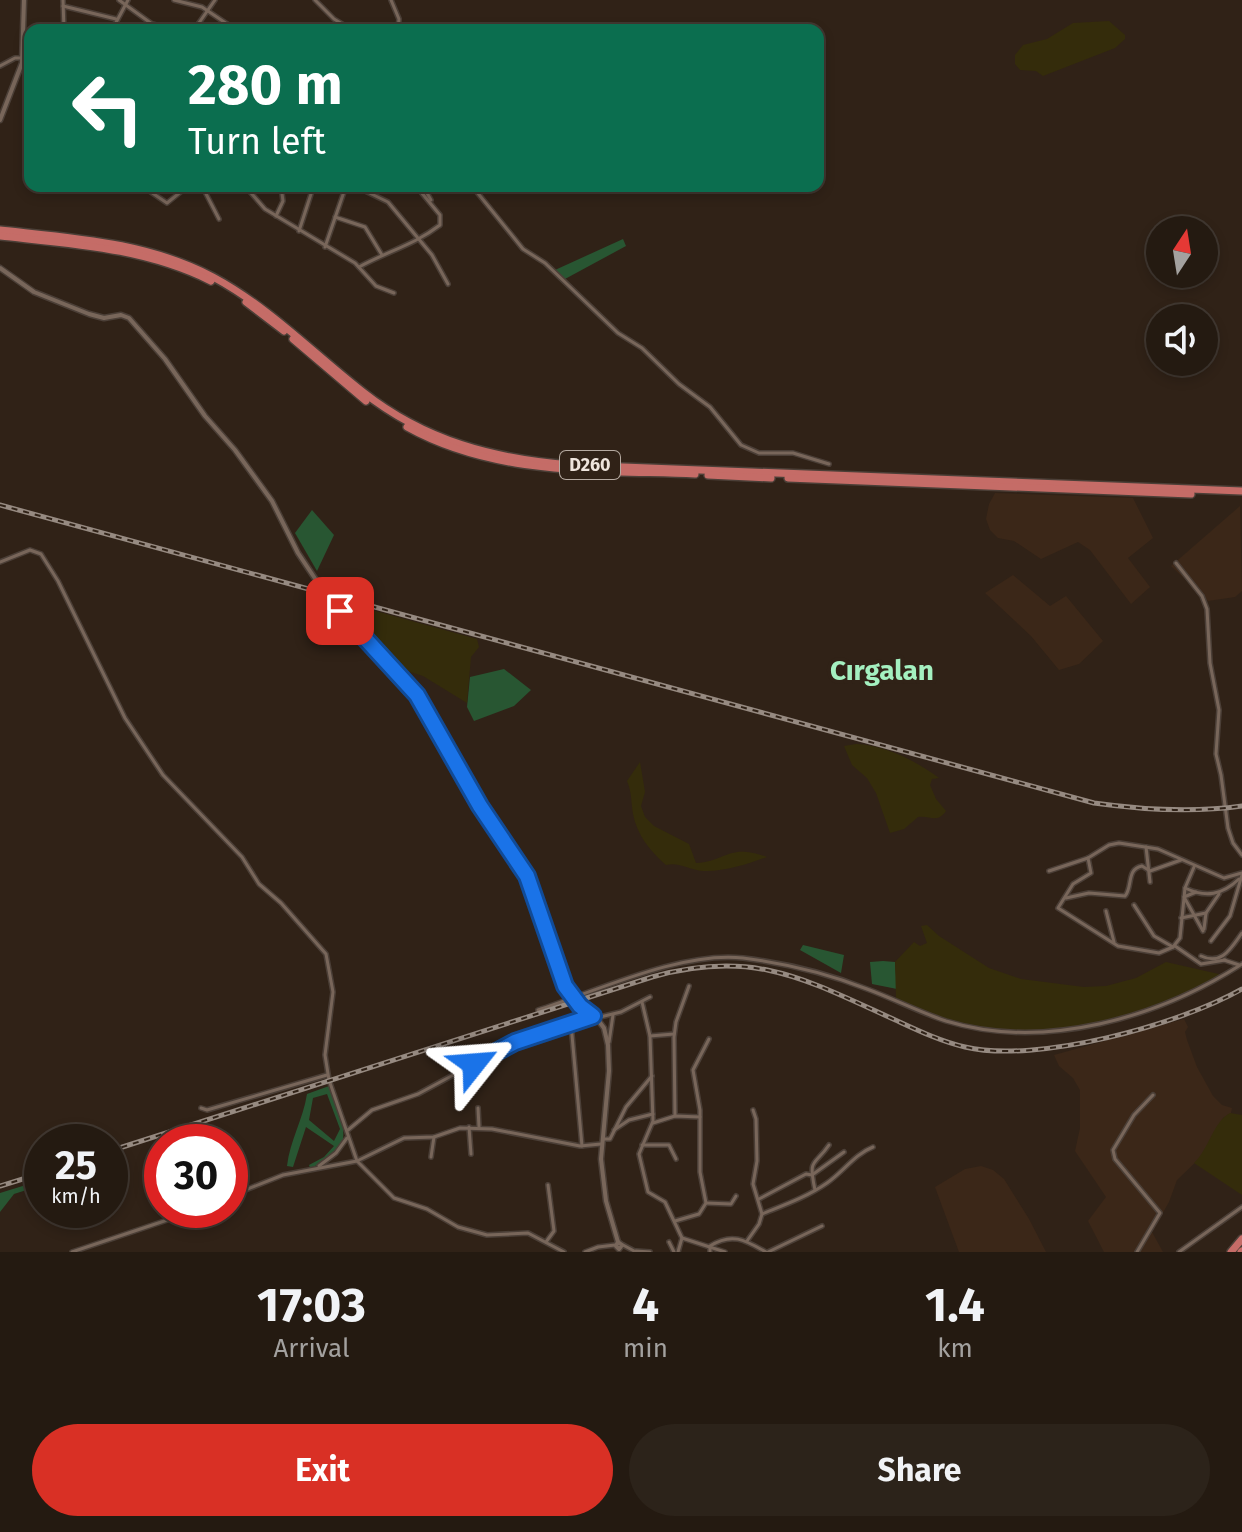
<!DOCTYPE html>
<meta charset="utf-8">
<style>
:root{--surface:#241a11;--page:#2c231a;--text:#f1f3f6;--muted:#a3a19f;--line:#413831;--accent:#d93025}
body{margin:0;font-family:"Fira Sans",sans-serif;background:var(--page);color:var(--text);height:100vh;display:flex;flex-direction:column;font-size:30px;white-space:nowrap}
*{box-sizing:border-box;margin:0}
p{font-size:26px;color:var(--muted)}
.icon{flex:none;width:44px;height:44px;fill:none;stroke:currentColor;stroke-width:2;stroke-linecap:round;stroke-linejoin:round}
.map{position:relative;height:1252px;overflow:hidden}
.sheet{display:flex;flex-direction:column;background:var(--surface);flex:1}
.sheet>*{flex:none}
.guide{position:absolute;left:24px;top:24px;width:800px;height:168px;border-radius:16px;box-shadow:0 4px 12px #0003,0 0 0 2px var(--line);background:#0b6e4f;color:#fff;overflow:hidden}
.needle{width:52px;rotate:12deg}
.fabs{position:absolute;left:1146px;top:216px;display:grid;gap:16px}
.fabs a{display:grid;place-items:center;width:72px;height:72px;border-radius:50%;background:var(--surface);box-shadow:0 4px 12px #0003,0 0 0 2px var(--line);font-size:40px}
.speed{position:absolute;left:24px;top:1124px;display:flex;gap:16px;font-size:40px;font-weight:700;text-align:center}
.speed>*{display:grid;place-content:center;width:104px;height:104px;border-radius:50%;background:var(--surface);box-shadow:0 4px 12px #0003,0 0 0 2px var(--line);line-height:1}
.speed small{font-size:20px;font-weight:400}
.speed .limit{border:12px solid #d22;background:#fff;color:#111}
.pin{position:absolute;display:grid;place-items:center;width:68px;height:68px;color:#fff;margin:-34px;border-radius:16px;box-shadow:0 4px 12px #0006}
.me{position:absolute;width:88px;margin:-44px;rotate:62deg;stroke-linejoin:round;filter:drop-shadow(0 0 6px #0008)}
.turn{display:flex;align-items:center;gap:28px;height:168px;padding:0 32px;font-size:36px}
.turn .icon{width:104px;height:104px;stroke-width:2.5}
.turn b{display:block;font-size:56px;line-height:68px}
.eta{display:flex;justify-content:space-evenly;align-items:center;height:136px;text-align:center}
.eta b{font-size:48px;font-weight:700;line-height:56px}
.primary-button{display:flex;gap:16px;margin-top:auto;padding:16px 32px}
.primary-button a{flex:1;height:92px;border-radius:48px;background:var(--accent);color:#fff;font-size:32px;font-weight:700;line-height:92px;text-align:center}
.primary-button a+a{background:var(--page);color:var(--text)}
.map>svg:first-child{display:block}
.built{fill:#3b2718}
.green{fill:#285632;fill-rule:evenodd}
.sand{fill:#342c0b}
.lines{fill:none;stroke-linecap:round;stroke-linejoin:round}
.tertiary-tunnel{stroke:#4c3f35;stroke-width:4;stroke-dasharray:4 2;stroke-linecap:butt}
.minor-casing{stroke:#4b3f37;stroke-width:6}
.tertiary-casing{stroke:#4b3f37;stroke-width:7}
.trunk-casing{stroke:#4b3f37;stroke-width:10}
.minor{stroke:#78665a;stroke-width:3}
.tertiary{stroke:#78665a;stroke-width:4}
.trunk{stroke:#c56c67;stroke-width:7}
.rail-casing{stroke:#968a81;stroke-width:5}
.rail{stroke:#302217;stroke-width:2;stroke-dasharray:6;stroke-linecap:butt}
.route-casing{stroke:#114b97;stroke-width:20}
.route{stroke:#1a73e8;stroke-width:14}
.labels{text-anchor:middle;dominant-baseline:central;stroke-width:8;stroke-linejoin:round;paint-order:stroke}
.shield{fill:#302217;stroke:#b5aaa1;stroke-width:2}
.shield-label{font-size:18px;font-weight:bold;fill:#eee4dc}
.district-label{font-size:28px;font-weight:bold;fill:#a4f0c0;stroke:#302217}
</style>
<div class="map">
<svg width="1242" height="1252" viewBox="0 0 1242 1252">
<rect width="100%" height="100%" fill="#302217"/>
<g class="built">
<path d="M 995,493 L 1133,498 L 1153,538 L 1128,558 L 1150,587 L 1131,604 L 1090,550 L 1078,542 L 1041,559 L 1014,541 L 998,538 L 990,530 L 986,519 L 989,504 Z"/>
<path d="M 1240,506 L 1242,591 L 1235,597 L 1208,601 L 1171,566 Z"/>
<path d="M 1013,575 L 1050,606 L 1066,596 L 1103,641 L 1079,664 L 1059,670 L 1031,636 L 985,593 Z"/>
<path d="M 1184,1019 L 1188,1027 L 1185,1032 L 1187,1040 L 1197,1067 L 1213,1096 L 1222,1105 L 1232,1108 L 1231,1113 L 1223,1118 L 1202,1156 L 1177,1180 L 1169,1202 L 1152,1232 L 1163,1252 L 1104,1252 L 1088,1221 L 1106,1197 L 1075,1151 L 1080,1128 L 1080,1090 L 1073,1078 L 1059,1066 L 1054,1055 Z"/>
<path d="M 981,1166 L 993,1170 L 1004,1179 L 1029,1219 L 1046,1252 L 959,1252 L 935,1187 L 965,1169 Z"/>
</g>
<g class="green">
<path d="M 623,239 L 626,246 L 565,279 L 555,270 Z"/>
<path d="M 312,510 L 334,535 L 317,571 L 295,533 Z"/>
<path d="M 504,669 L 531,690 L 514,706 L 474,721 L 467,707 L 470,677 Z"/>
<path d="M 803,945 L 844,955 L 841,973 L 800,950 Z"/>
<path d="M 883,961 L 895,962 L 897,989 L 872,984 L 870,962 Z"/>
<path d="M 329,1086 C 343,1123 360,1151 310,1168 L 309,1165 L 324,1157 L 334,1146 L 306,1127 L 293,1167 L 287,1166 C 290,1140 303,1120 307,1094 ZM 327,1094 L 340,1129 L 334,1141 L 309,1120 L 313,1098 Z"/>
<path d="M 42,1180 L 42,1185 L 14,1194 L 0,1212 L 0,1193 Z"/>
</g>
<g class="sand">
<path d="M 1109,21 L 1125,35 L 1125,39 L 1115,48 L 1043,76 L 1036,71 L 1020,70 L 1015,64 L 1015,55 L 1023,45 L 1047,39 L 1073,23 Z"/>
<path d="M 339,601 L 477,639 L 479,647 L 471,657 L 467,703 L 423,676 L 407,671 L 389,661 L 361,632 Z"/>
<path d="M 856,744 C 885,745 916,761 939,778 L 932,779 L 930,785 L 936,799 L 946,811 C 937,824 930,815 918,817 L 904,829 L 890,833 L 876,793 L 867,778 L 852,765 L 844,746 Z"/>
<path d="M 640,762 L 645,792 L 641,806 L 645,817 L 654,826 L 689,844 L 696,863 C 728,861 728,843 767,857 C 748,864 724,872 703,871 C 689,870 680,862 666,865 C 650,851 637,835 633,814 C 631,802 632,793 627,781 Z"/>
<path d="M 927,925 L 939,936 L 989,968 L 1021,979 L 1084,987 L 1106,986 L 1136,978 L 1166,962 L 1223,975 C 1149,1012 1066,1041 982,1028 C 952,1024 923,1011 896,998 L 895,962 L 914,942 L 920,946 L 927,943 L 921,926 Z"/>
<path d="M 1230,1113 L 1242,1115 L 1242,1195 L 1194,1163 C 1209,1149 1213,1122 1230,1113 Z"/>
</g>
<g class="lines">
<path class="tertiary-tunnel" d="M 316,580 L 332,600"/>
<g class="minor-casing">
<g id="minor">
<path d="M 63,0 L 64,30"/>
<path d="M 119,0 L 152,24 L 177,30"/>
<path d="M 174,0 L 202,7 L 236,30"/>
<path d="M 315,0 L 334,19 L 352,30"/>
<path d="M 391,0 L 399,19 L 398,30"/>
<path d="M 63,6 L 116,19"/>
<path d="M 112,30 L 128,0"/>
<path d="M 194,30 L 215,0"/>
<path d="M 0,66 L 15,58 L 30,58"/>
<path d="M 142,186 L 167,203 L 188,186"/>
<path d="M 202,186 L 219,219"/>
<path d="M 245,186 L 265,209 L 355,263 L 376,286 L 394,293"/>
<path d="M 355,186 L 388,202 L 432,255 L 448,284"/>
<path d="M 423,186 L 431,200"/>
<path d="M 472,186 L 523,249 L 545,263 L 618,333 L 642,348 L 679,384 L 710,407 L 741,445 L 759,453 L 793,453 L 829,464"/>
<path d="M 276,216 L 283,201 L 281,186"/>
<path d="M 335,217 L 365,227 L 382,255"/>
<path d="M 299,231 L 311,194 L 311,186"/>
<path d="M 325,247 L 346,186"/>
<path d="M 359,267 C 388,251 414,245 440,225 L 440,215 L 416,186"/>
<path d="M 0,562 L 30,550 L 41,554 L 58,581 L 125,718 L 163,775 L 242,857 L 259,884 L 281,903 L 326,954 L 333,992 L 325,1055 L 329,1080 L 357,1161 L 394,1198 L 427,1209 L 458,1227 L 487,1235 L 528,1233 L 564,1252"/>
<path d="M 1176,563 L 1202,596 L 1207,609 L 1210,663 L 1219,710 L 1216,754 L 1221,775 L 1228,828 L 1233,843 L 1242,855"/>
<path d="M 1146,847 L 1150,882"/>
<path d="M 1088,858 L 1091,873 L 1073,884 L 1058,908 L 1118,946 L 1159,953 L 1173,947 L 1180,938 L 1185,888 L 1194,867"/>
<path d="M 1049,871 L 1088,858 L 1109,845 L 1119,843 L 1158,849 L 1224,878 L 1242,873"/>
<path d="M 1185,888 C 1206,898 1222,895 1239,879"/>
<path d="M 1196,892 L 1184,897 L 1203,931"/>
<path d="M 1066,898 L 1089,893 L 1125,896 C 1133,887 1126,869 1142,866 L 1150,871 L 1181,860"/>
<path d="M 1134,905 L 1154,936 L 1173,947"/>
<path d="M 1106,911 L 1114,942"/>
<path d="M 1181,918 L 1206,913 L 1219,894"/>
<path d="M 1204,929 L 1206,913"/>
<path d="M 1211,941 L 1230,916 L 1242,875"/>
<path d="M 1175,946 L 1201,964 L 1225,960"/>
<path d="M 1201,956 C 1222,966 1231,948 1242,933"/>
<path d="M 1224,960 L 1239,965"/>
<path d="M 642,1002 L 650,1036 L 653,1121 L 639,1154 L 648,1192 L 665,1202 L 682,1238 L 678,1252"/>
<path d="M 538,1010 C 597,991 681,951 743,958 C 784,963 829,974 867,989 C 894,999 919,1012 946,1021 C 1044,1051 1158,1018 1242,964"/>
<path d="M 596,1018 L 621,1012 L 650,997"/>
<path d="M 571,1024 L 582,1146"/>
<path d="M 650,1036 L 674,1034"/>
<path d="M 609,1042 L 613,1015"/>
<path d="M 201,1108 L 207,1110 L 327,1075"/>
<path d="M 478,1108 L 479,1127"/>
<path d="M 675,1116 L 674,1037 L 676,1022 L 689,986"/>
<path d="M 653,1123 L 675,1116 L 700,1117"/>
<path d="M 469,1127 L 471,1154"/>
<path d="M 348,1130 L 372,1110 L 418,1094 L 507,1046 L 593,1016"/>
<path d="M 614,1130 L 629,1120 L 653,1114"/>
<path d="M 603,1139 L 610,1139 L 626,1107 L 652,1076"/>
<path d="M 642,1145 L 669,1145 L 676,1159"/>
<path d="M 431,1157 L 434,1137"/>
<path d="M 319,1166 L 336,1153 L 347,1138"/>
<path d="M 815,1190 C 808,1157 814,1167 829,1145"/>
<path d="M 230,1196 L 283,1175 L 357,1161 L 404,1138 L 434,1137 L 460,1128 L 492,1129 L 580,1146 L 601,1144"/>
<path d="M 759,1199 L 806,1174 L 812,1175 L 844,1152"/>
<path d="M 706,1203 L 731,1204 L 736,1196"/>
<path d="M 762,1214 C 784,1205 807,1197 827,1183 C 843,1172 855,1154 873,1147"/>
<path d="M 675,1221 L 699,1214 L 706,1203 L 700,1172 L 700,1110 L 693,1070 L 709,1039"/>
<path d="M 682,1238 L 725,1252"/>
<path d="M 747,1241 L 759,1224 L 762,1214 L 753,1184 L 757,1161 L 756,1119 L 753,1110"/>
<path d="M 546,1242 L 554,1231 L 548,1185"/>
<path d="M 669,1242 L 674,1252"/>
<path d="M 623,1245 L 636,1252"/>
<path d="M 636,1251 L 650,1252"/>
<path d="M 72,1252 L 197,1210"/>
<path d="M 585,1252 L 598,1247 L 615,1245"/>
<path d="M 710,1252 L 710,1246 C 732,1232 745,1240 766,1252"/>
<path d="M 768,1252 L 822,1226"/>
<path d="M 1137,1252 L 1160,1213 L 1115,1159 L 1113,1150 L 1134,1115 L 1153,1095"/>
<path d="M 1179,1252 L 1242,1207"/>
</g>
</g>
<g class="tertiary-casing">
<g id="tertiary">
<path d="M 0,120 L 22,63 L 24,0"/>
<path d="M 0,268 L 34,292 L 89,314 L 104,318 L 121,315 L 129,318 L 165,359 L 205,416 L 235,450 L 272,501 L 298,553 L 316,580"/>
<path d="M 332,600 L 417,695 L 480,806 L 527,876 L 565,986 L 580,1006 L 598,1020 L 604,1028 L 608,1045 L 609,1071 L 601,1159 L 606,1201 L 618,1242"/>
<path d="M 618,1242 L 622,1245 L 619,1249 L 616,1246 Z"/>
</g>
</g>
<g class="trunk-casing">
<g id="trunk">
<path d="M 0,230 C 73,238 147,242 213,277 C 269,307 313,353 363,392 C 425,441 494,459 572,465 L 1242,491"/>
<path d="M 0,236 C 73,244 145,248 211,281"/>
<path d="M 246,302 L 284,331"/>
<path d="M 293,339 L 366,401"/>
<path d="M 407,427 C 495,476 598,470 695,474"/>
<path d="M 708,475 L 771,478"/>
<path d="M 788,478 L 1191,494"/>
<path d="M 1231,1252 L 1242,1239"/>
<path d="M 1241,1252 L 1242,1251"/>
</g>
</g>
<use href="#minor" class="minor"/>
<use href="#tertiary" class="tertiary"/>
<use href="#trunk" class="trunk"/>
<g class="rail-casing">
<g id="rail">
<path d="M 0,505 L 1094,803 C 1144,810 1192,813 1242,806"/>
<path d="M 110,1151 L 652,977 C 752,949 803,978 891,1018 C 915,1029 939,1041 965,1047 C 1036,1064 1179,1025 1242,989"/>
<path d="M 0,1186 L 42,1173"/>
</g>
</g>
<use href="#rail" class="rail"/>
</g>
<g class="lines">
<g class="route-casing">
<path id="route" d="M 340,611 L 417,695 L 480,806 L 527,876 L 565,986 L 580,1006 L 593,1016 L 515,1042 L 474,1064"/>
</g>
<use href="#route" class="route"/>
</g>
<g class="labels">
<rect class="shield" x="560" y="451" width="60" height="28" rx="6"/>
<g class="shield-label">
<text x="590" y="465">D260</text>
</g>
<g class="district-label">
<text x="882" y="670">Cırgalan</text>
</g>
</g>
</svg>
<div class="fabs">
<a><svg class="needle" viewBox="-14 -14 28 28"><path d="M0-13l5 13h-10z" fill="#e53935"/><path d="M0 13l5-13h-10z" fill="#a3a19f"/></svg></a>
<a><svg class="icon" aria-label="sound" viewBox="0 0 24 24"><path d="M4 9h4l5-4v14l-5-4H4zM17 9q2 3 0 6"/></svg></a>
</div>
<div class="speed"><div>25<small>km/h</small></div><div class="limit">30</div></div>
<div class="pin" style="left:340px;top:611px;background:#d93025"><svg class="icon" aria-label="arrive" viewBox="0 0 24 24"><path d="M6 21V4h12l-3 4 3 4H6"/></svg></div>
<svg class="me" style="left:474px;top:1064px" viewBox="-20 -20 40 40"><path d="M0-17L14 15 0 8-14 15z" fill="#1a73e8" stroke="#fff" stroke-width="4"/></svg>
<div class="guide">
<div class="turn"><svg class="icon" aria-label="left" viewBox="0 0 24 24"><path d="M17 20v-9H6M10 6l-5 5 5 5"/></svg><div><b>280 m</b>Turn left</div></div>
</div>
</div>
<section class="sheet">
<div class="eta">
<div><b>17:03</b><p>Arrival</p></div>
<div><b>4</b><p>min</p></div>
<div><b>1.4</b><p>km</p></div>
</div>
<div class="primary-button"><a>Exit</a><a>Share</a></div>
</section>
